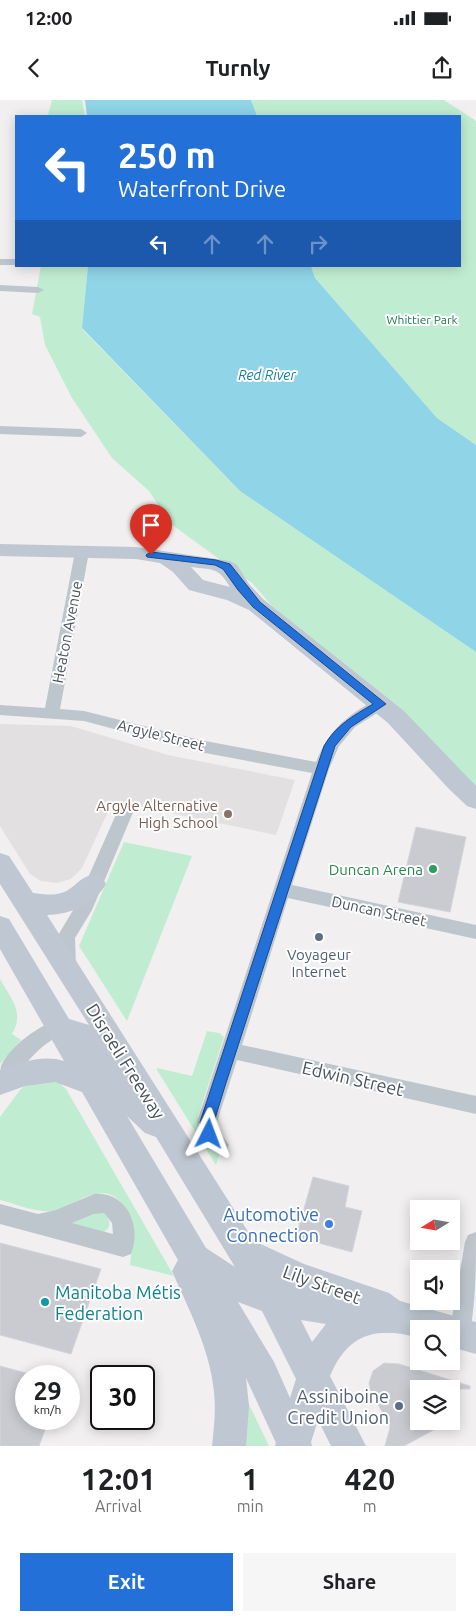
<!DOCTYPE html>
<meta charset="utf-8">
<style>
:root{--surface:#fff;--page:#f6f6f6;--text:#202124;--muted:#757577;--accent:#2370d8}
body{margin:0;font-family:Ubuntu,sans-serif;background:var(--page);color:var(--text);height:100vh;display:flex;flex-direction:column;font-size:19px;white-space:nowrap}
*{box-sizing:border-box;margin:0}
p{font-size:16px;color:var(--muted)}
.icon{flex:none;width:28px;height:28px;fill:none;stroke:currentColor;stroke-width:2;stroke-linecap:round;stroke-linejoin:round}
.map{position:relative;height:1346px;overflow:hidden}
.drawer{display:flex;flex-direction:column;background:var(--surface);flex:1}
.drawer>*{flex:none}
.guide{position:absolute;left:15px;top:15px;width:446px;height:152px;border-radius:0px;box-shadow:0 2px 12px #0003;background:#2370d8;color:#fff;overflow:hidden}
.needle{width:32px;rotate:259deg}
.tools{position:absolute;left:410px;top:1100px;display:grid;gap:10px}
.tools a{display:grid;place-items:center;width:50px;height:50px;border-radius:0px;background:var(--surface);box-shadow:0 2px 12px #0003;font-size:25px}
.speed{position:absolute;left:15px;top:1265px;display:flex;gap:10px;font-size:25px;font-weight:700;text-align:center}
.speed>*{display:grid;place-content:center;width:65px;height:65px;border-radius:50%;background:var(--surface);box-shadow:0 2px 12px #0003;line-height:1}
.speed small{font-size:12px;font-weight:400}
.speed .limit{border:2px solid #111;border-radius:8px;background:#fff;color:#111}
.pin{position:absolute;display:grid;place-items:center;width:42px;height:42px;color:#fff;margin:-51px -21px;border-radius:50% 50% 50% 0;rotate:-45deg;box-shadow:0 0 5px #0007}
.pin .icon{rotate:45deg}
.me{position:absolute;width:55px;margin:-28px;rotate:3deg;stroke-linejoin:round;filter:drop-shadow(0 0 4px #0008)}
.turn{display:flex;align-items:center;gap:18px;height:105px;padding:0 20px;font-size:22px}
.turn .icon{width:65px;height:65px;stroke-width:2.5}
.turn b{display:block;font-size:35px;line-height:42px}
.lanes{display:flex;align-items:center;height:48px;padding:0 20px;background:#0003;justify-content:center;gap:25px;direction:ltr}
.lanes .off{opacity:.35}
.eta{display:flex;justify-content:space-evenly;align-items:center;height:85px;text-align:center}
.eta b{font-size:30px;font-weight:700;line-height:35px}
.action{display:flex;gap:10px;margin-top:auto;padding:10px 20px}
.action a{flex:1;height:58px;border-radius:0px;background:var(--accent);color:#fff;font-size:20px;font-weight:700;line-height:58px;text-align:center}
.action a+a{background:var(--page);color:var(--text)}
.status{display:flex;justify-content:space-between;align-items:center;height:35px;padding:0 25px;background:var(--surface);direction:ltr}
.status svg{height:14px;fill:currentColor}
header{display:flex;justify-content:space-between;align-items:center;height:65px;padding:0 20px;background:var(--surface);font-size:22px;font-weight:700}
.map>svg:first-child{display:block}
.education{fill:#e2e0e0}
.green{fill:#c0edd1}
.water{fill:#8fd4e7}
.building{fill:#c9cbd1;stroke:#d3d5da}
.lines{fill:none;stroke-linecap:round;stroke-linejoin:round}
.street{fill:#bec6cd;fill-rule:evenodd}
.secondary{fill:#bec7d2;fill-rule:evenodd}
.route{fill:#2370d8;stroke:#17498c}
.education-dot{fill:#8d6e63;stroke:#fff;stroke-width:2}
.leisure-dot{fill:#2e9e5b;stroke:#fff;stroke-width:2}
.service-dot{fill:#5c6f8a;stroke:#fff;stroke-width:2}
.shop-dot{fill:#3f7fe0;stroke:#fff;stroke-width:2}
.culture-dot{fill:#0f9aa8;stroke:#fff;stroke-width:2}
.labels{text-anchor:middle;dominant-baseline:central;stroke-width:4;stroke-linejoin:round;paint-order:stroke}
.far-park-label{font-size:12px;fill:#1c794c;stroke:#fff}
.far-water-label{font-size:14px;font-style:italic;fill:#147d9b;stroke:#fff}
.street-label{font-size:15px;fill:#48525b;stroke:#fff}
.education-label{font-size:15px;fill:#785e54;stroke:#fff;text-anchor:end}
.leisure-label{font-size:15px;fill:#27864d;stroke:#fff;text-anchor:end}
.service-label{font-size:15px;fill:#4e5e75;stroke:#fff}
.near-street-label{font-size:18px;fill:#48525b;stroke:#fff}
.near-shop-label{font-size:18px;fill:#366cbe;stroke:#fff;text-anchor:end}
.near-culture-label{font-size:18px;fill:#0d838f;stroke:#fff;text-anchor:start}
.near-service-label{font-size:18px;fill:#4e5e75;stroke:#fff;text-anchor:end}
</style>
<div class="status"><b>12:00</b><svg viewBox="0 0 49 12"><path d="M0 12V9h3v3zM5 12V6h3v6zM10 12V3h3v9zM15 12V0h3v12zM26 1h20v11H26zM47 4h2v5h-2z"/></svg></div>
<header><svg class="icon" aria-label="back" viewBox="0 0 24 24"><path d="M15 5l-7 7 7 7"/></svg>Turnly<svg class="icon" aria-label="share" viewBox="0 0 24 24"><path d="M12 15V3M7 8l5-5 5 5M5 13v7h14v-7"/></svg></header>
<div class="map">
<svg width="476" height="1346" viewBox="0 0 476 1346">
<rect width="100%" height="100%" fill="#f1efef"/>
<path class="education" d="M 0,624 L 71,626 L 168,655 L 295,680 L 276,735 L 113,701 L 82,768 L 71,779 L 57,783 L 41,781 L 30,774 L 0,726 Z"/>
<g class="green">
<path d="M 52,0 L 82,0 L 85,16 L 40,16 L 48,15 Z"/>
<path d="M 251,0 L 444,0 L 476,21 L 476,345 L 437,318 L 315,178 L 311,166 L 460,166 L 460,16 L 257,16 Z"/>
<path d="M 41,166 L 88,166 L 82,229 L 240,391 L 476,552 L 476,691 L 414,624 L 272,506 L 252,483 L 171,424 L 149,391 L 112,358 L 72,298 L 45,245 L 40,217 L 32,214 Z"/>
<path d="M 124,742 L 192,756 L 127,921 L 79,846 Z"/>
<path d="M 0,879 C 11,899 25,912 12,934 L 21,940 L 0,964 Z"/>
<path d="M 207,931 L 219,933 L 224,937 L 198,1016 L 198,1026 L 221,1049 L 216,1065 L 157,970 L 157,968 L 192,976 Z"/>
<path d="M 39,979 L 59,983 L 66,989 L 174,1176 L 130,1165 C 134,1137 132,1080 88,1096 C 76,1100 66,1109 53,1111 C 36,1113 16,1104 0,1100 L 0,1017 L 20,990 L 26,984 Z"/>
<path d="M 102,1111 C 111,1120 113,1127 101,1134 L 71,1123 Z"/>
<path d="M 244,1294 L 269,1346 L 242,1346 Z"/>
</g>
<g class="water">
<path d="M 85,0 L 251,0 L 257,16 L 87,16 Z"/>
<path d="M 88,166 L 311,166 L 315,178 L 437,318 L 476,345 L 476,552 L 240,391 L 82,228 Z"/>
</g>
<g class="building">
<path d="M 416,727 L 466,737 L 450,812 L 398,802 Z"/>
<path d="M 313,1077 L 349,1086 L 345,1107 L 362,1111 L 352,1152 L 296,1137 Z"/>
<path d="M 0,1143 L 101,1169 L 71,1254 L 0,1235 Z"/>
<path d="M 384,1263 L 399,1264 L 470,1286 L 470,1289 L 419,1289 L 419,1321 L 450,1321 L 404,1346 L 385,1346 L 390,1327 L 370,1289 L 369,1283 L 373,1271 Z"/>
<path d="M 0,1266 L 26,1273 L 26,1319 L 49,1319 L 39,1346 L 0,1346 Z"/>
</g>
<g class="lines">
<g class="street">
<rect x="0" y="159" width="16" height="6"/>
<path d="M 0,185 L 38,187 L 44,190 L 38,193 L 0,191 Z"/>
<path d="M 0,326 L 81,329 L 87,333 L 81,337 L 0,334 Z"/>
<path d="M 82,448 L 87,449 L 89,452 L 60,609 L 84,611 L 200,640 L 316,662 C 329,630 345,617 375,600 L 380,599 L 385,600 L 388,604 L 385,608 L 355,627 L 339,646 L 329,669 L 292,785 L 476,825 L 476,839 L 288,798 L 242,945 L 476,996 L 476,1014 L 237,960 L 217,1022 L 218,1030 L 229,1045 L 226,1051 L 219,1054 C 204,1049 199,1037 197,1022 L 312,673 L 200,652 L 84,621 L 0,615 L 0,605 L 45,608 L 75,452 L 77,449 Z"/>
<path d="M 126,704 L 132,706 L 134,710 L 92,810 L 75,838 L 76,866 L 73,871 L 67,873 L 61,871 L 58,866 L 57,837 L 75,807 L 118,710 L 120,706 Z"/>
<path d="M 59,919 L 66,921 L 68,927 L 66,933 C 39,943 24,966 7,988 L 0,990 C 0,984 0,972 1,966 C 10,946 38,926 59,919 Z"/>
<path d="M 94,1094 C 127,1091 142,1127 131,1154 L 123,1157 L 0,1124 L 0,1104 L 38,1114 L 56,1110 ZM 104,1113 L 112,1123 L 113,1134 L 72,1123 L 94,1114 Z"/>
<path d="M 476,1132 C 476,1167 476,1208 468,1241 L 460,1244 L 452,1241 L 451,1229 L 450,1229 L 465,1142 L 468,1135 Z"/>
</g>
<g class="secondary">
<path d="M 0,444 L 136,447 L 230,461 L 237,465 L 249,484 L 263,499 L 404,611 L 476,686 L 476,709 L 467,706 L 449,689 L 388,623 L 249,510 L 227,500 L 189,490 L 173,472 L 160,463 L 136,459 L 0,456 ZM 191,467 C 214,470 218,467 230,487 L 203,480 Z"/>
<path d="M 0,753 L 9,756 L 33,793 C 42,794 52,796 61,793 C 78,788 81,770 102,777 L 106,784 C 95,804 69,815 47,815 L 254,1141 L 304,1164 L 389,1193 L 400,1201 L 476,1222 L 476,1254 L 451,1247 L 451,1229 L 419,1229 L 419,1238 C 377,1226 348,1233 330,1276 L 366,1346 L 331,1346 L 318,1320 L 311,1342 L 312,1346 L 275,1346 L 276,1343 L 246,1278 L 249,1306 L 246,1346 L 212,1346 C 214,1328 216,1310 214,1292 C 210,1249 189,1210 172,1171 L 178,1160 L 82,992 L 55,982 L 25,986 L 0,995 L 0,970 C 19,963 43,954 64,961 L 0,849 L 0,816 L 9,819 L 69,919 L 89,925 L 0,784 ZM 127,1016 L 145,1033 L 156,1037 L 235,1167 L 206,1148 ZM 238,1202 L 262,1211 L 296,1279 L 290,1298 L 274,1262 ZM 301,1220 L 326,1224 L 312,1242 Z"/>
</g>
</g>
<path class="route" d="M 151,452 L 216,460 L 230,464 L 260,502 L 386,604 L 351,627 L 335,646 L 225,986 L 214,1022 L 216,1034 L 214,1039 L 209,1040 L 204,1039 L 200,1022 L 324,646 C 336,625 353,616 373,604 L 253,507 L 238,490 L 223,469 L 215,465 L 147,457 L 146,455 Z"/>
<circle class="education-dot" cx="228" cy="714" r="5"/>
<circle class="leisure-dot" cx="433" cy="769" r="5"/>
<g class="service-dot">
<circle cx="319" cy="837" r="5"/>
<circle cx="399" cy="1306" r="5"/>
</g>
<circle class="shop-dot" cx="329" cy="1124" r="5"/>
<circle class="culture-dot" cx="45" cy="1202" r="5"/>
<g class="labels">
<g class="far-park-label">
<text x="422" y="219">Whittier Park</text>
</g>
<g class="far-water-label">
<text x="267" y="275">Red River</text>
</g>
<g class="street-label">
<text transform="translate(67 532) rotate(-79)">Heaton Avenue</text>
<text transform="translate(161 635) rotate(14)">Argyle Street</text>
<text transform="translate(379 811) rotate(12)">Duncan Street</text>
</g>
<g class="education-label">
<text x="218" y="705">Argyle Alternative<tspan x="218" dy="17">High School</tspan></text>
</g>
<g class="leisure-label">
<text x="423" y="769">Duncan Arena</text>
</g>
<g class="service-label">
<text x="319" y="854">Voyageur<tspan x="319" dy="17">Internet</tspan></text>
</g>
<g class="near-street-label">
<text transform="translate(126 961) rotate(58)">Disraeli Freeway</text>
<text transform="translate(353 978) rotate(13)">Edwin Street</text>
<text transform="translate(322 1184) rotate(20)">Lily Street</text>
</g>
<g class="near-shop-label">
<text x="319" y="1114">Automotive<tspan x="319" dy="21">Connection</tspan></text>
</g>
<g class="near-culture-label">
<text x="55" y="1192">Manitoba Métis<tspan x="55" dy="21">Federation</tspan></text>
</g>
<g class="near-service-label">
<text x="389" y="1296">Assiniboine<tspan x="389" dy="21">Credit Union</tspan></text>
</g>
</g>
</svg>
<div class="tools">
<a><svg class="needle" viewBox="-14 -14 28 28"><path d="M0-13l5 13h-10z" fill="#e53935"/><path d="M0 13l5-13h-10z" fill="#757577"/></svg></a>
<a><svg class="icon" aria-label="sound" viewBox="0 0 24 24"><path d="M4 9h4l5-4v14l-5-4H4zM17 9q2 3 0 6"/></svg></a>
<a><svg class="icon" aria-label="search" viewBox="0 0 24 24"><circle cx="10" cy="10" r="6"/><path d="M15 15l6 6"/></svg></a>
<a><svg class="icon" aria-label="layers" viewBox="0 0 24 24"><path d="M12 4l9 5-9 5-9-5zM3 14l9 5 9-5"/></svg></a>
</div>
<div class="speed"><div>29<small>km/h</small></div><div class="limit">30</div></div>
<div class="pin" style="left:151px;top:455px;background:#d93025"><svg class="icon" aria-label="arrive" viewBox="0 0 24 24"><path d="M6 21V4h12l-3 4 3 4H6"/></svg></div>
<svg class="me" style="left:209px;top:1034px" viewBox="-20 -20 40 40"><path d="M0-17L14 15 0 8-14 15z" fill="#2370d8" stroke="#fff" stroke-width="4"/></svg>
<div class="guide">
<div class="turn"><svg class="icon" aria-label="left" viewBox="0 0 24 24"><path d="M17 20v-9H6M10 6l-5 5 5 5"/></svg><div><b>250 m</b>Waterfront Drive</div></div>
<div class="lanes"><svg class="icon" aria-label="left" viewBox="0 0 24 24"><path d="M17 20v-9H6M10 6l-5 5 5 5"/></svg><svg class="icon off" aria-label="ahead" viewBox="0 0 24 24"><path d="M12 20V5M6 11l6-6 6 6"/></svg><svg class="icon off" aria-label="ahead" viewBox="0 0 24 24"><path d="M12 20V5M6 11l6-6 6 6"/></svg><svg class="icon off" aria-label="right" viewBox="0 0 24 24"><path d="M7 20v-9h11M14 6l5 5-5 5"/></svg></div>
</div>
</div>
<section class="drawer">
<div class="eta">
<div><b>12:01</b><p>Arrival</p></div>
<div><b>1</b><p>min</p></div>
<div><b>420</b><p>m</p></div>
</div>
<div class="action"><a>Exit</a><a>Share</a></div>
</section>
